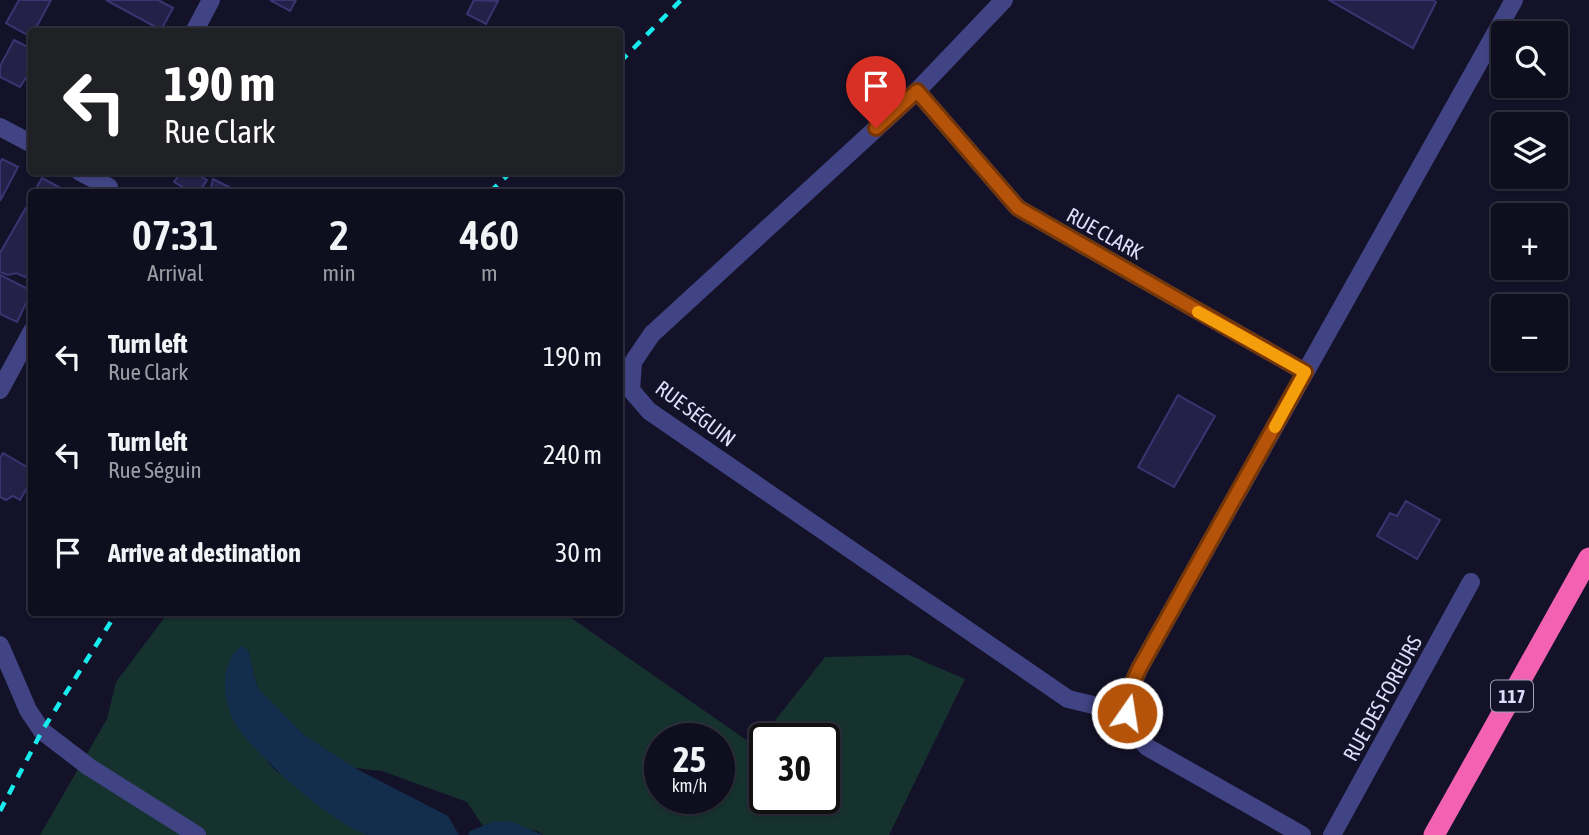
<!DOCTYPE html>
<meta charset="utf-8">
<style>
:root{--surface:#0f0e1f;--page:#1d1c2c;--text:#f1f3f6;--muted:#9b9ca4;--line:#2f2e3d}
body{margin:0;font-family:"Asap Condensed",sans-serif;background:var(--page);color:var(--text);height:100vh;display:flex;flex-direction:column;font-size:26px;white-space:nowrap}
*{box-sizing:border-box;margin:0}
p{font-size:23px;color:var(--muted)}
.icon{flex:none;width:38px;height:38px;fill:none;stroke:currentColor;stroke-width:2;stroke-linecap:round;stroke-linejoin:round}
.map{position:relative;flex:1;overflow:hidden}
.panel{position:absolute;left:28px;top:189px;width:595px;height:427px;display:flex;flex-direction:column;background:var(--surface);border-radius:7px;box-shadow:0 2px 5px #0004,0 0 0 2px var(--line)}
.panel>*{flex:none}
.top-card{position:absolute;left:28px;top:28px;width:595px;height:147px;border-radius:7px;box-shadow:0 2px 5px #0004,0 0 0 2px var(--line);background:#202124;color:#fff;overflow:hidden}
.controls{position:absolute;left:1491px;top:21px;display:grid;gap:14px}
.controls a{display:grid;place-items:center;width:77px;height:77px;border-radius:7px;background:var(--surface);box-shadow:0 2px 5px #0004,0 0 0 2px var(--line);font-size:35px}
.speed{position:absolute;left:644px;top:723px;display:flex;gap:14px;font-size:35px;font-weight:700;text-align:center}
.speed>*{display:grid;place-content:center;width:91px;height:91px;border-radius:50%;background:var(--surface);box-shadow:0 2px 5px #0004,0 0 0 2px var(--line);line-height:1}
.speed small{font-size:18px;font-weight:400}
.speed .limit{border:4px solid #111;border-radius:10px;background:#fff;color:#111}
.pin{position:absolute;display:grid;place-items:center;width:60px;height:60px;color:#fff;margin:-72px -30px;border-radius:50% 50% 50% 0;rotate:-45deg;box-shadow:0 0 7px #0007}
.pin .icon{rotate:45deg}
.me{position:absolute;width:77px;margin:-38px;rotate:13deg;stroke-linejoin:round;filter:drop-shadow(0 0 5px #0008)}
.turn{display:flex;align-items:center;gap:24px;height:147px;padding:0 21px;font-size:32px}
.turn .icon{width:91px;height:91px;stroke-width:2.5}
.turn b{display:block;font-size:49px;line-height:60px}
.eta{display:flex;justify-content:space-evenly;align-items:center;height:119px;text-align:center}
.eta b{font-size:42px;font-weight:600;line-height:49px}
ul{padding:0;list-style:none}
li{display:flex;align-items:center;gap:21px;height:98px;padding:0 21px}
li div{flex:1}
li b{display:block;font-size:26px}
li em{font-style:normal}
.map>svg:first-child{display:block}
.green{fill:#16322f;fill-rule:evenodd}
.water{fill:#132d4c}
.building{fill:#252048;stroke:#3b3472;stroke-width:2}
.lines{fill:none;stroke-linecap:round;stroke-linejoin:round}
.minor{stroke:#414484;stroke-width:18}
.highway{stroke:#f361b3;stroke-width:21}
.rail{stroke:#17ebee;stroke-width:4.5;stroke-dasharray:10 9;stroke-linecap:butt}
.route-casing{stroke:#753606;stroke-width:18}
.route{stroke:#b45309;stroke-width:12}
.slow{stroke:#f59e0b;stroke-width:12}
.labels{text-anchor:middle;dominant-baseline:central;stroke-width:7;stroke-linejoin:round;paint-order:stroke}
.shield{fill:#141229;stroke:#a1a0bd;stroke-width:2}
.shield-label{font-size:19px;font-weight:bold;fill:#ddddfc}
.street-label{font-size:21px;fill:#ddddfc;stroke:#141229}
</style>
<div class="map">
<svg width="1589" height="835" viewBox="0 0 1589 835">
<rect width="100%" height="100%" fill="#141229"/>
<path class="green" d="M 168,613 L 564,613 L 755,746 L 825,657 L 909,655 L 965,679 L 889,835 L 543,835 L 538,831 L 493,822 L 483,826 L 467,802 L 382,771 L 355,768 L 304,735 L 257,687 L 248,650 L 234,722 L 274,769 L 338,818 L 368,835 L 40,835 L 107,719 L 116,682 ZM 660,738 L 719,738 L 719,798 L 660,798 ZM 765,738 L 824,738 L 824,798 L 765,798 Z"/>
<g class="water">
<path d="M 242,646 L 248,650 L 257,687 L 304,735 L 355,768 L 448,816 L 459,835 C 438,835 385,835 368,835 C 335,826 252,753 235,723 C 222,700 219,661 242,646 Z"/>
<path d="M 493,822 L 510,821 L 543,835 L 468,835 L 470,831 Z"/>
</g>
<g class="building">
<path d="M 19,0 L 51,0 L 31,37 L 6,23 Z"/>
<path d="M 106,0 L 158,0 L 173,8 L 161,30 Z"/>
<path d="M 270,0 L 296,0 L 290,11 Z"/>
<path d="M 474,0 L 498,1 L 486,24 L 467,14 Z"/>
<path d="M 1329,0 L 1433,0 L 1436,2 L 1413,48 Z"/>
<path d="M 14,40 L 32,49 L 32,68 L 20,87 L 0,77 L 0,66 Z"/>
<path d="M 2,159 L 18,167 L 0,201 L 0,163 Z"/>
<path d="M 181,172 L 193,172 L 207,180 L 199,192 L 191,192 L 174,182 Z"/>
<path d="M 42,178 L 68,192 L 34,192 Z"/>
<path d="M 213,179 L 231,188 L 229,192 L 210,192 Z"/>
<path d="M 32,197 L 32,266 L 25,277 L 16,273 L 8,275 L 0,272 L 0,253 Z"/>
<path d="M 0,275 L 32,291 L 17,322 L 0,314 Z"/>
<path d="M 1178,395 L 1215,416 L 1174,487 L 1138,467 Z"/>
<path d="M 3,453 L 32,470 L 32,479 L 20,500 L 13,496 L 6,500 L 0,497 L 0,458 Z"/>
<path d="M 1406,501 L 1440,520 L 1417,559 L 1377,536 L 1390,513 L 1397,516 Z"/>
</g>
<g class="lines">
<g class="minor">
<path d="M 1004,0 L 917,91 L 652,334 L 633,362 L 631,390 L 649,411 L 1068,699 L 1127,713"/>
<path d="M 194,32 L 211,0"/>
<path d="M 917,91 L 1018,208 L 1305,372"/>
<path d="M 0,127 L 32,144"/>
<path d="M 80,172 L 109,187"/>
<path d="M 0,390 L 32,331"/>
<path d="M 0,645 L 28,710 L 42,731 L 89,767 L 197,835"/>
<path d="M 1302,835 L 1147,747 C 1119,719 1124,703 1139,669 L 1514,0"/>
<path d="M 1332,835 L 1471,582"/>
</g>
<path class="highway" d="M 1434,835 L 1589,558"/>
<g class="rail">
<path d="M 620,62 L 681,0"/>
<path d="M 490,192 L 511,172"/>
<path d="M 0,811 L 42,731 L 117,612"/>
</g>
</g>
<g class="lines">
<g class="route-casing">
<path id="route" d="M 876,128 L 917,91 L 1018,208 L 1305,372 L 1139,669 L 1125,700 L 1127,713"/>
</g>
<use href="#route" class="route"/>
<path class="slow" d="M 1198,312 L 1305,372 L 1275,427"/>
</g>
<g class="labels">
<rect class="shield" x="1491" y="680.5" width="42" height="31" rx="5"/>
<g class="shield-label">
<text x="1512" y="696">117</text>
</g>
<g class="street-label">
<text transform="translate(1105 233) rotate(29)">RUE CLARK</text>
<text transform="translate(696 413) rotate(37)">RUE SÉGUIN</text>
<text transform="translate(1382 698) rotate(-61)">RUE DES FOREURS</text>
</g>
</g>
</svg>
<div class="controls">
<a><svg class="icon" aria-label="search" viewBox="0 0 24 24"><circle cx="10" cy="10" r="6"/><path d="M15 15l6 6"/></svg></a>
<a><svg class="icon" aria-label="layers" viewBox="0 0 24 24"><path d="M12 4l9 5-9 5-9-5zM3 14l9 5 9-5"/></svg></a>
<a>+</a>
<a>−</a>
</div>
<div class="speed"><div>25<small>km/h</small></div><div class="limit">30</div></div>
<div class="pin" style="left:876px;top:128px;background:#d93025"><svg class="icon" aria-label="arrive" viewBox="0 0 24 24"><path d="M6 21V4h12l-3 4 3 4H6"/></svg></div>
<svg class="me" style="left:1127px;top:713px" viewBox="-20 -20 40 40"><circle r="17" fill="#b45309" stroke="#fff" stroke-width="3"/><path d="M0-11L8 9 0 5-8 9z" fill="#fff"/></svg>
<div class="top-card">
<div class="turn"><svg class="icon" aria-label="left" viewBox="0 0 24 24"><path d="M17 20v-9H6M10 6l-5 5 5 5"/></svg><div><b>190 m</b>Rue Clark</div></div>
</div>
<section class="panel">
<div class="eta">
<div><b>07:31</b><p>Arrival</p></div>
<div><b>2</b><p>min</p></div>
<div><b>460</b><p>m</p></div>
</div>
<ul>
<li><svg class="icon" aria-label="left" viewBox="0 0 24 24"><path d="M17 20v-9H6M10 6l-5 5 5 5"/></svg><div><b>Turn left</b><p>Rue Clark</p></div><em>190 m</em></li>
<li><svg class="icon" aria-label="left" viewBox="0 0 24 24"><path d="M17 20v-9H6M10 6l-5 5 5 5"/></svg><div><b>Turn left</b><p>Rue Séguin</p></div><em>240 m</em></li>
<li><svg class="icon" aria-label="arrive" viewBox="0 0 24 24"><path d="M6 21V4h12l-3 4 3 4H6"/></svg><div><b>Arrive at destination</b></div><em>30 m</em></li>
</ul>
</section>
</div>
